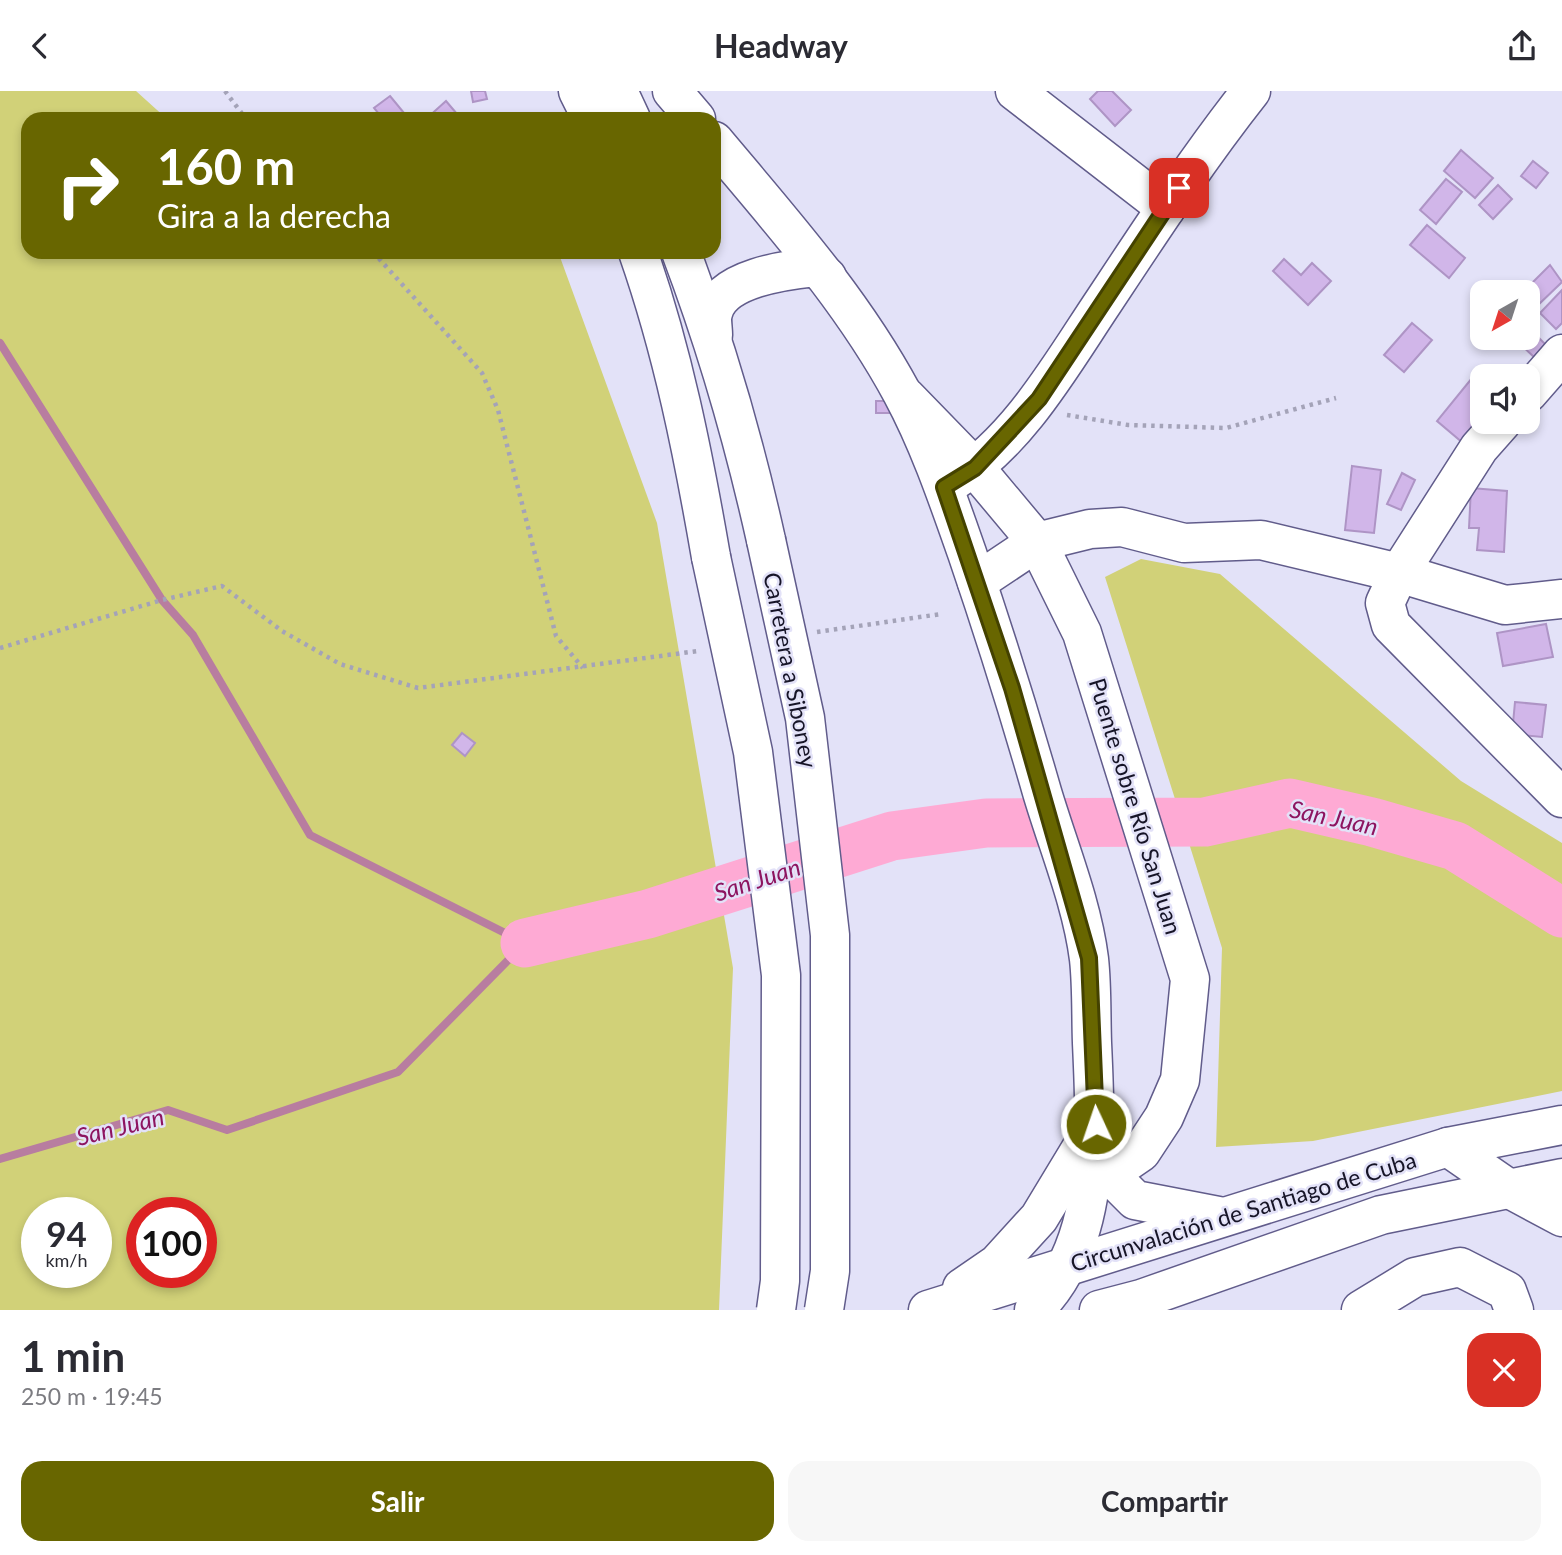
<!DOCTYPE html>
<html lang="es">
<meta charset="utf-8">
<style>
:root{--surface:#fff;--page:#f7f7f7;--text:#2b2b33;--muted:#7c7c81;--accent:#686600}
body{margin:0;font-family:Lato,sans-serif;background:var(--page);color:var(--text);height:100vh;display:flex;flex-direction:column;font-size:26px;white-space:nowrap}
*{box-sizing:border-box;margin:0}
p{font-size:23px;color:var(--muted)}
.icon{flex:none;width:38px;height:38px;fill:none;stroke:currentColor;stroke-width:2;stroke-linecap:round;stroke-linejoin:round}
.map{position:relative;height:1219px;overflow:hidden}
.details{display:flex;flex-direction:column;background:var(--surface);flex:1}
.details>*{flex:none}
.guide{position:absolute;left:21px;top:21px;width:700px;height:147px;border-radius:21px;box-shadow:0 4px 10px #0003;background:#686600;color:#fff;overflow:hidden}
.needle{width:46px;rotate:219deg}
.fabs{position:absolute;left:1470px;top:189px;display:grid;gap:14px}
.fabs a{display:grid;place-items:center;width:70px;height:70px;border-radius:14px;background:var(--surface);box-shadow:0 4px 10px #0003;font-size:35px}
.speed{position:absolute;left:21px;top:1106px;display:flex;gap:14px;font-size:35px;font-weight:700;text-align:center}
.speed>*{display:grid;place-content:center;width:91px;height:91px;border-radius:50%;background:var(--surface);box-shadow:0 4px 10px #0003;line-height:1}
.speed small{font-size:18px;font-weight:400}
.speed .limit{border:10px solid #d22;background:#fff;color:#111}
.pin{position:absolute;display:grid;place-items:center;width:60px;height:60px;color:#fff;margin:-30px;border-radius:14px;box-shadow:0 4px 10px #0006}
.me{position:absolute;width:77px;margin:-38px;rotate:357deg;stroke-linejoin:round;filter:drop-shadow(0 0 5px #0008)}
.turn{display:flex;align-items:center;gap:24px;height:147px;padding:0 21px;font-size:32px}
.turn .icon{width:91px;height:91px;stroke-width:2.5}
.turn b{display:block;font-size:49px;line-height:60px}
.round{display:grid;place-items:center;flex:none;width:74px;height:74px;border-radius:21px;background:var(--page)}
.head{display:flex;align-items:center;justify-content:space-between;height:119px;padding:0 21px}
h1{font-size:42px;font-weight:700;line-height:52px}
.cta{display:flex;gap:14px;margin-top:auto;padding:14px 21px}
.cta a{flex:1;height:80px;border-radius:21px;background:var(--accent);color:#fff;font-size:28px;font-weight:700;line-height:80px;text-align:center}
.cta a+a{background:var(--page);color:var(--text)}
header{display:flex;justify-content:space-between;align-items:center;height:91px;padding:0 21px;background:var(--surface);font-size:32px;font-weight:700}
.map>svg:first-child{display:block}
.green{fill:#d1d178;fill-rule:evenodd}
.lines{fill:none;stroke-linecap:round;stroke-linejoin:round}
.stream{stroke:#b87da0;stroke-width:8}
.river{stroke:#feaad4;stroke-width:49}
.building{fill:#d1b6e9;stroke:#ae94c5;stroke-width:2}
.minor-casing{stroke:#615c8b;stroke-width:41}
.major-casing{stroke:#615c8b;stroke-width:41}
.highway-casing{stroke:#615c8b;stroke-width:41}
.path{stroke:#a4a3b8;stroke-width:4.5;stroke-dasharray:3.5 5;stroke-linecap:butt}
.minor{stroke:#fff;stroke-width:38}
.major{stroke:#fff;stroke-width:38}
.highway{stroke:#fff;stroke-width:38}
.major-bridge-casing{stroke:#615c8b;stroke-width:41;stroke-linecap:butt}
.major-bridge{stroke:#fff;stroke-width:38}
.route-casing{stroke:#444200;stroke-width:18}
.route{stroke:#686600;stroke-width:12}
.labels{text-anchor:middle;dominant-baseline:central;stroke-width:5;stroke-linejoin:round;paint-order:stroke}
.street-label{font-size:23px;fill:#161427;stroke:#e3e2f8}
.water-label{font-size:24px;font-style:italic;fill:#8d1460;stroke:#e3e2f8}
</style>
<header><svg class="icon" aria-label="back" viewBox="0 0 24 24"><path d="M15 5l-7 7 7 7"/></svg>Headway<svg class="icon" aria-label="share" viewBox="0 0 24 24"><path d="M12 15V3M7 8l5-5 5 5M5 13v7h14v-7"/></svg></header>
<div class="map">
<svg width="1562" height="1219" viewBox="0 0 1562 1219">
<rect width="100%" height="100%" fill="#e3e2f8"/>
<g class="green">
<path d="M 0,0 L 136,0 L 167,28 L 28,28 L 28,161 L 527,161 L 560,166 L 657,432 L 733,877 L 719,1219 L 0,1219 ZM 37,1122 L 96,1122 L 96,1181 L 37,1181 ZM 142,1122 L 201,1122 L 201,1181 L 142,1181 Z"/>
<path d="M 1141,468 L 1220,483 L 1461,690 L 1562,752 L 1562,1000 L 1313,1050 L 1216,1056 L 1222,857 L 1105,486 Z"/>
</g>
<g class="lines">
<path class="stream" d="M 0,252 L 162,509 L 193,544 L 310,744 L 525,852 L 398,981 L 227,1039 L 168,1019 L 0,1068"/>
<path class="river" d="M 525,852 L 648,823 L 892,745 L 986,732 L 1205,731 L 1290,712 L 1372,731 L 1455,755 L 1562,822"/>
</g>
<g class="building">
<path d="M 471,0 L 485,0 L 487,8 L 473,11 Z"/>
<path d="M 1098,0 L 1112,0 L 1131,19 L 1115,35 L 1090,8 Z"/>
<path d="M 390,5 L 409,28 L 383,28 L 374,17 Z"/>
<path d="M 446,10 L 457,23 L 451,28 L 426,28 Z"/>
<path d="M 1461,59 L 1493,87 L 1475,107 L 1444,80 Z"/>
<path d="M 1533,70 L 1548,82 L 1536,97 L 1521,85 Z"/>
<path d="M 1446,88 L 1462,101 L 1436,133 L 1420,119 Z"/>
<path d="M 1498,94 L 1512,108 L 1493,128 L 1479,114 Z"/>
<path d="M 1427,134 L 1465,167 L 1449,187 L 1410,154 Z"/>
<path d="M 1284,168 L 1301,184 L 1312,172 L 1331,190 L 1308,214 L 1273,180 Z"/>
<path d="M 1550,174 L 1562,191 L 1537,215 L 1528,206 L 1528,201 L 1523,201 Z"/>
<path d="M 1562,199 L 1562,232 L 1556,238 L 1540,222 Z"/>
<path d="M 1412,232 L 1432,249 L 1404,281 L 1384,264 Z"/>
<path d="M 1531,239 L 1547,255 L 1535,267 L 1519,252 L 1528,247 Z"/>
<path d="M 1481,276 L 1492,285 L 1482,285 L 1482,328 L 1463,352 L 1437,330 Z"/>
<path d="M 876,310 L 891,310 L 892,322 L 876,322 Z"/>
<path d="M 1352,375 L 1381,379 L 1374,442 L 1345,439 Z"/>
<path d="M 1402,382 L 1415,389 L 1401,419 L 1387,413 Z"/>
<path d="M 1471,397 L 1507,400 L 1504,461 L 1477,459 L 1479,437 L 1469,437 Z"/>
<path d="M 1546,533 L 1553,566 L 1503,575 L 1497,542 Z"/>
<path d="M 1515,611 L 1546,614 L 1542,646 L 1512,643 Z"/>
<path d="M 462,642 L 475,652 L 465,665 L 452,654 Z"/>
</g>
<g class="lines">
<g class="minor-casing">
<g id="minor">
<path d="M 1015,0 L 1166,117"/>
<path d="M 1528,302 L 1562,263"/>
<path d="M 906,306 L 975,377 L 1037,451 L 1082,542 L 1190,888 L 1180,989 L 1164,1026 L 1141,1061 L 1109,1083"/>
<path d="M 1502,331 L 1479,357 L 1399,482 L 1385,512 L 1391,534 L 1562,707"/>
<path d="M 955,389 C 1019,350 1063,271 1104,210 C 1151,139 1198,67 1251,0"/>
<path d="M 977,491 L 1037,451 L 1090,438 L 1122,436 L 1184,452 L 1261,449 L 1399,482 L 1505,514 L 1562,508"/>
<path d="M 1448,1056 L 1506,1096 L 1562,1126"/>
<path d="M 1361,1219 L 1415,1186 L 1460,1176 L 1507,1200 L 1514,1219"/>
</g>
</g>
<g class="major-casing">
<g id="major">
<path d="M 578,0 L 592,28"/>
<path d="M 618,0 L 631,28"/>
<path d="M 638,161 C 673,261 693,362 711,466"/>
<path d="M 681,161 C 717,256 744,350 766,449"/>
</g>
</g>
<g class="highway-casing">
<g id="highway">
<path d="M 672,0 L 696,28"/>
<path d="M 714,50 C 781,130 852,209 902,302 C 929,352 948,408 967,462 C 994,541 1019,621 1042,701 C 1058,755 1082,812 1089,868 C 1092,895 1091,924 1092,952 C 1096,1038 1102,1154 1034,1219"/>
<path d="M 713,244 C 713,237 711,228 713,222 C 721,187 786,179 815,176 L 827,186"/>
<path d="M 1099,1045 L 1109,1083 L 1135,1109 L 1218,1125"/>
<path d="M 962,1197 L 997,1173 L 1039,1127 L 1091,1041"/>
<path d="M 928,1219 L 1448,1056 L 1562,1034"/>
<path d="M 1099,1219 L 1141,1208 L 1381,1124 L 1562,1087"/>
</g>
</g>
<g class="path">
<path d="M 225,0 L 246,28"/>
<path d="M 373,161 L 482,282 L 498,319 L 556,545 L 583,577"/>
<path d="M 1067,324 L 1128,334 L 1226,337 L 1336,307"/>
<path d="M 817,541 L 941,523"/>
<path d="M 0,557 L 162,509 L 222,495 L 282,540 L 340,573 L 418,597 L 698,560"/>
</g>
<use href="#minor" class="minor"/>
<use href="#major" class="major"/>
<use href="#highway" class="highway"/>
<g class="major-bridge-casing">
<g id="major-bridge">
<path d="M 766,449 L 805,627 L 830,844 L 830,1180 L 824,1219"/>
<path d="M 711,466 L 753,661 L 781,884 L 780,1190 L 776,1219"/>
</g>
</g>
<use href="#major-bridge" class="major-bridge"/>
</g>
<g class="lines">
<g class="route-casing">
<path id="route" d="M 1096,1033 L 1089,867 L 1012,597 L 944,396 L 975,377 L 1039,308 L 1179,97"/>
</g>
<use href="#route" class="route"/>
</g>
<g class="labels">
<g class="street-label">
<text transform="translate(791 579) rotate(79)">Carretera a Siboney</text>
<text transform="translate(1136 715) rotate(73)">Puente sobre Río San Juan</text>
<text transform="translate(1243 1120) rotate(-17)">Circunvalación de Santiago de Cuba</text>
</g>
<g class="water-label">
<text transform="translate(1334 726) rotate(12)">San Juan</text>
<text transform="translate(757 788) rotate(-18)">San Juan</text>
<text transform="translate(120 1035) rotate(-14)">San Juan</text>
</g>
</g>
</svg>
<div class="fabs">
<a><svg class="needle" viewBox="-14 -14 28 28"><path d="M0-13l5 13h-10z" fill="#e53935"/><path d="M0 13l5-13h-10z" fill="#7c7c81"/></svg></a>
<a><svg class="icon" aria-label="sound" viewBox="0 0 24 24"><path d="M4 9h4l5-4v14l-5-4H4zM17 9q2 3 0 6"/></svg></a>
</div>
<div class="speed"><div>94<small>km/h</small></div><div class="limit">100</div></div>
<div class="pin" style="left:1179px;top:97px;background:#d93025"><svg class="icon" aria-label="arrive" viewBox="0 0 24 24"><path d="M6 21V4h12l-3 4 3 4H6"/></svg></div>
<svg class="me" style="left:1096px;top:1033px" viewBox="-20 -20 40 40"><circle r="17" fill="#686600" stroke="#fff" stroke-width="3"/><path d="M0-11L8 9 0 5-8 9z" fill="#fff"/></svg>
<div class="guide">
<div class="turn"><svg class="icon" aria-label="right" viewBox="0 0 24 24"><path d="M7 20v-9h11M14 6l5 5-5 5"/></svg><div><b>160 m</b>Gira a la derecha</div></div>
</div>
</div>
<section class="details">
<div class="head"><div><h1>1 min</h1><p>250 m · 19:45</p></div><a class="round" style="background:#d93025;color:#fff"><svg class="icon" aria-label="close" viewBox="0 0 24 24"><path d="M6 6l12 12M18 6L6 18"/></svg></a></div>
<div class="cta"><a>Salir</a><a>Compartir</a></div>
</section>
